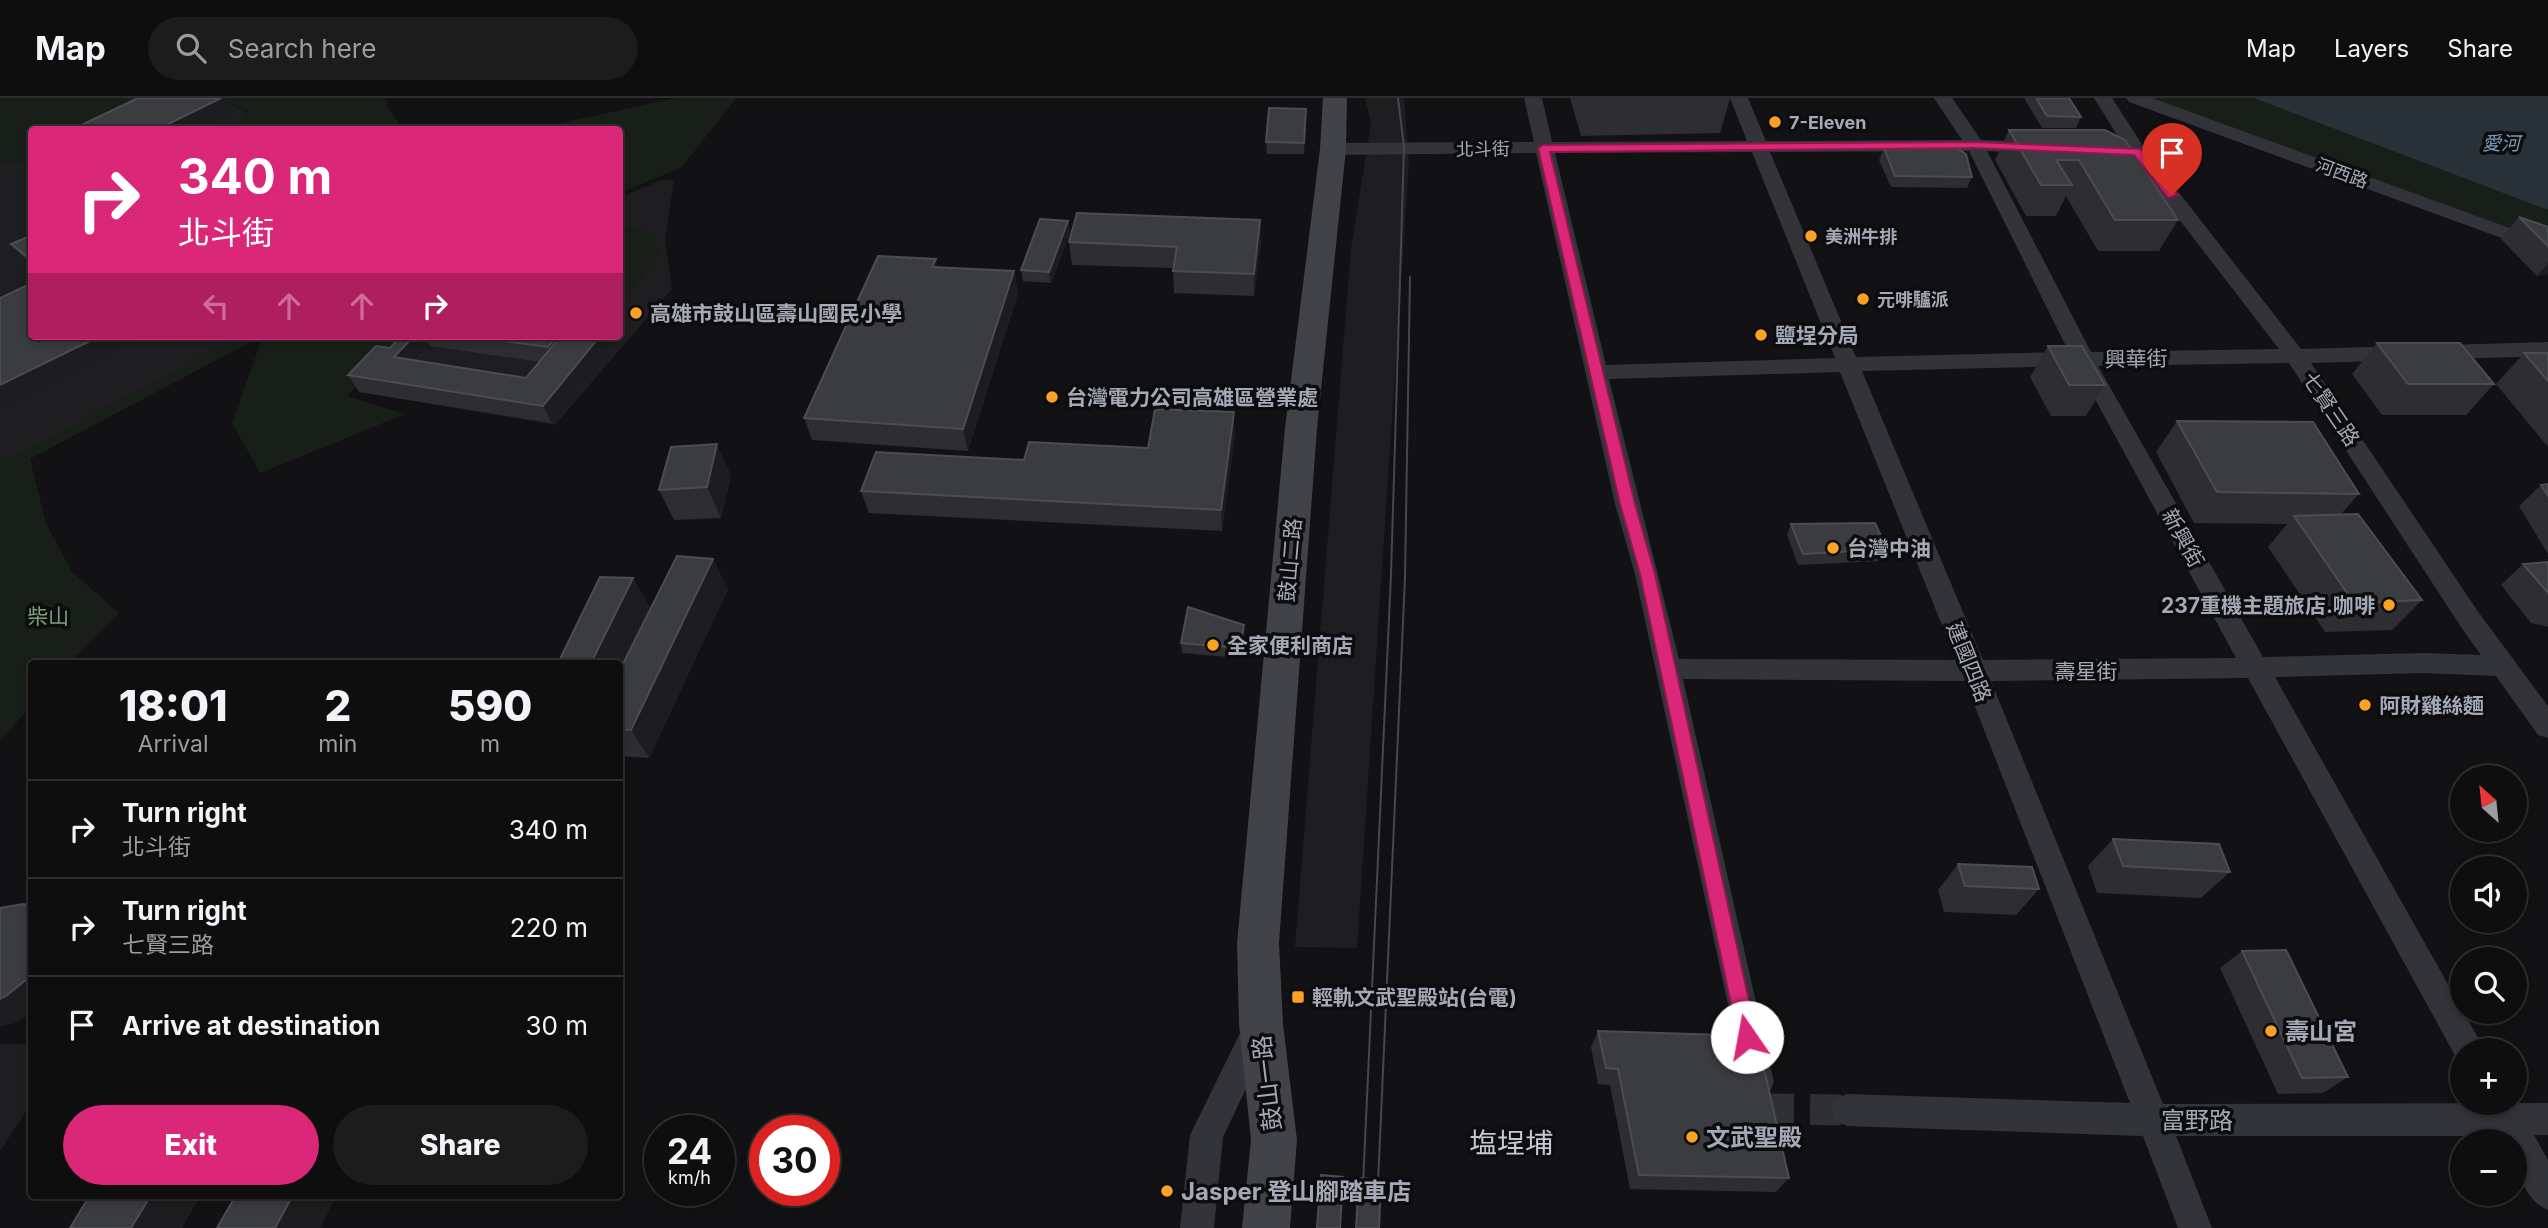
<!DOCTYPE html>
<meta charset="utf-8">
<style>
:root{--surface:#0e0e0f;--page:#1c1c1d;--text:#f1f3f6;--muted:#9b9c9e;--line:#2e2e2f;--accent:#db2777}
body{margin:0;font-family:Inter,"Noto Sans TC",sans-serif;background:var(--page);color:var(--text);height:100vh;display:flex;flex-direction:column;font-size:26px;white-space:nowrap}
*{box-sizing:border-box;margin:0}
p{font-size:23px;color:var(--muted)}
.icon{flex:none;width:38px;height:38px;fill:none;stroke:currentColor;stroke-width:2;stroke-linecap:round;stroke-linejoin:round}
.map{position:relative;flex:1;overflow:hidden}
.side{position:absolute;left:28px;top:562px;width:595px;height:539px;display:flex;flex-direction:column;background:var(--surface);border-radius:7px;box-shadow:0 4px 10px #0003,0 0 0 2px var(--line)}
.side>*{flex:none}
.hud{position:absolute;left:28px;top:28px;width:595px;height:214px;border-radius:7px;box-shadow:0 4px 10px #0003,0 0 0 2px var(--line);background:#db2777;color:#fff;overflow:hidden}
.needle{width:46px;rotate:333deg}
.buttons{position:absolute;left:2450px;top:667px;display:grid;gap:14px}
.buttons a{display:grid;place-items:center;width:77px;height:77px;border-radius:50%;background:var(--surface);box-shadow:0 4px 10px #0003,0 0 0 2px var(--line);font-size:35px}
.speed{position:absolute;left:644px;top:1017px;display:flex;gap:14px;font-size:35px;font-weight:700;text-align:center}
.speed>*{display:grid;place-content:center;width:91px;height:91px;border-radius:50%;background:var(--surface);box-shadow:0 4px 10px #0003,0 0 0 2px var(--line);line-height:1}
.speed small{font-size:18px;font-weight:400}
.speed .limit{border:10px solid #d22;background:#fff;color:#111}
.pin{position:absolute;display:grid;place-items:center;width:60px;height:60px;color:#fff;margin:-72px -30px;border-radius:50% 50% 50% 0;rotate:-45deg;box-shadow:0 0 7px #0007}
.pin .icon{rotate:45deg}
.me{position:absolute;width:77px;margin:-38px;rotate:348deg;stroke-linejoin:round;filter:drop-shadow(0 0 5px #0008)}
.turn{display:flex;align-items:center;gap:24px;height:147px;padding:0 35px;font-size:32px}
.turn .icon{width:91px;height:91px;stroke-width:2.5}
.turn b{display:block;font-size:49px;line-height:60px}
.lanes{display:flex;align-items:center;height:66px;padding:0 35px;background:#0003;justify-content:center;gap:35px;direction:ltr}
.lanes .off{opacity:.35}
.eta{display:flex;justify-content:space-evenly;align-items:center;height:119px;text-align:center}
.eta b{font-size:42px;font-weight:800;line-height:49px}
.cta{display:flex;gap:14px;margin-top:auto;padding:14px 35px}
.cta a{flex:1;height:80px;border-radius:42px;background:var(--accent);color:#fff;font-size:28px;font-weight:800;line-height:80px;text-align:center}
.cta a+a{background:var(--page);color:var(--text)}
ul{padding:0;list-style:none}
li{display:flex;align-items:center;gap:21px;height:98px;padding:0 35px;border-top:2px solid var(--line)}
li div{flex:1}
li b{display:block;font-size:26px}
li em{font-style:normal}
header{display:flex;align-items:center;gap:42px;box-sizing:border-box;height:98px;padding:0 35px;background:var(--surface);border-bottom:2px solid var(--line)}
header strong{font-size:33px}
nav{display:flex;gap:38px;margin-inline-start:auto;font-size:24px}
.search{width:490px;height:63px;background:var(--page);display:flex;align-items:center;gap:18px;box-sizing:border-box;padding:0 24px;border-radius:38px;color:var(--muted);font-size:26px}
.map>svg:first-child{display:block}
.built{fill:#1e1e21}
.green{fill:#181f18}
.water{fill:#283238}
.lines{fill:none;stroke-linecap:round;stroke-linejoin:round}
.street-tunnel{stroke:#2f3034;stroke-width:31;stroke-dasharray:31 16;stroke-linecap:butt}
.street{fill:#333439;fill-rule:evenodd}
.secondary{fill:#414349;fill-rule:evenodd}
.tram{stroke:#46484e;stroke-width:2}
.wall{fill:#2e2e32;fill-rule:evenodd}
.shaded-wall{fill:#1d1d20}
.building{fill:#3a3c40;stroke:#4b4d52;stroke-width:2}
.route{fill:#db2777;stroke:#8e194d;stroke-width:2}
.poi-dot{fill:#fba223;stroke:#0d0d0f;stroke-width:2.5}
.labels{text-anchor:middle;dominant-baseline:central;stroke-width:7;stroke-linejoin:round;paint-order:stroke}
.far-poi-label{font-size:18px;font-weight:bold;fill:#a3aab5;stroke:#0d0d0f;text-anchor:start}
.far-street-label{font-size:18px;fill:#a3aab5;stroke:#0d0d0f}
.far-water-label{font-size:19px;font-style:italic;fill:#779bb2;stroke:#0d0d0f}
.poi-label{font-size:21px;font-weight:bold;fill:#a3aab5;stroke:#0d0d0f;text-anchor:start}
.street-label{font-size:21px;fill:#a3aab5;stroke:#0d0d0f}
.park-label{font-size:21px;fill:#79a178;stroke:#0d0d0f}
.near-poi-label{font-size:24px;font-weight:bold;fill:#a3aab5;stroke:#0d0d0f;text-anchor:start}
.near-street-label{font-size:24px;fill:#a3aab5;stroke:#0d0d0f}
.near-quarter-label{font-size:28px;fill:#c4c8d1;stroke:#0d0d0f}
</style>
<header>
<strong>Map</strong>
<div class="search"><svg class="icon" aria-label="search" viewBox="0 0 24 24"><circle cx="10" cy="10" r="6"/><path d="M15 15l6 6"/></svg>Search here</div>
<nav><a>Map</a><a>Layers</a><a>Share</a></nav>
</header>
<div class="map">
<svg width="2548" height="1130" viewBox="0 0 2548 1130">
<rect width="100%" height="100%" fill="#121214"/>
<g class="built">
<path d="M 194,0 L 219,1 L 249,15 L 239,31 L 101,31 Z"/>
<path d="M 1365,0 L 1404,0 L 1409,63 L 1357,850 L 1295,849 L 1351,150 L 1371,25 Z"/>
<path d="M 31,63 L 32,238 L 239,238 L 16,358 L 0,358 L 0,64 Z"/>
<path d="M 662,82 L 674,82 L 665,142 L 672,191 L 555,327 L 359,294 L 416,238 L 620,238 L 620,99 Z"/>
<path d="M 0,946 L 32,946 L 31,1006 L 0,1053 Z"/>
</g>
<g class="green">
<path d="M 0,0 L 157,0 L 101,31 L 32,32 L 31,63 L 0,64 Z"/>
<path d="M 194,0 L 386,0 L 388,10 L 403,31 L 239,31 L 249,14 L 219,1 Z"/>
<path d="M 676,0 L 736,0 L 682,69 L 620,95 L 620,32 L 534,31 Z"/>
<path d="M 2147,0 L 2254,0 L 2296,15 L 2548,112 L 2548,148 Z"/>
<path d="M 620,129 L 631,129 L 653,135 L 660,157 L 620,207 Z"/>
<path d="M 239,238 L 262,238 L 30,361 L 46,425 L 72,474 L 119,515 L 69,565 L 32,565 L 31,608 L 0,643 L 0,358 L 16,357 Z"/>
<path d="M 263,238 L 408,238 L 347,298 L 405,316 L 260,375 L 232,325 Z"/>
</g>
<path class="water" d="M 2254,0 L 2548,0 L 2548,112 Z"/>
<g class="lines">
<path class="street-tunnel" d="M 1763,1011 L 1847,1012"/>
<g class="street">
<path d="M 1524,0 L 1542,0 L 1552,44 L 1747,43 L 1730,0 L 1748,0 L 1766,43 L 1962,42 L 1934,0 L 1952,0 L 1981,42 L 2038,44 L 2047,50 L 2038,56 L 1987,53 L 2091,254 L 2279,251 L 2131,59 L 2097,58 L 2088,52 L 2097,46 L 2124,48 L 2094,0 L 2112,0 L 2145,51 L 2301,251 L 2548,244 L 2548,258 L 2311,265 L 2479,515 L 2548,608 L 2548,640 L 2538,637 L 2496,578 L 2423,575 L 2275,579 L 2485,952 L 2462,952 L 2462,965 L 2458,963 L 2248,580 L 1991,583 L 2163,1006 L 2548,1005 L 2548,1037 L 2534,1037 L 2548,1062 L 2548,1112 C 2522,1101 2515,1068 2515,1043 L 2501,1043 L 2498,1038 L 2176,1038 L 2212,1130 L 2178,1130 L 2143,1038 L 1847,1028 L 1835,1023 L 1831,1012 L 1835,1001 L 1847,996 L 2130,1005 L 1965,583 L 1683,581 L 1774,984 L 1769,995 L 1758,1000 L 1747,995 L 1635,476 L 1615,406 L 1536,55 L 1333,57 L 1324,51 L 1333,45 L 1534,44 ZM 1969,53 L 2069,254 L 1856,259 L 1770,54 ZM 1752,54 L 1835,260 L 1606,267 L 1555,55 ZM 2289,265 L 2461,529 L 2481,557 L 2423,555 L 2263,559 L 2098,268 ZM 2077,268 L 2236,560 L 1983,562 L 1862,273 ZM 1840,274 L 1956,562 L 1679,561 L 1609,281 Z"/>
<path d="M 2126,0 L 2152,0 L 2548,144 L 2548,157 L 2129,4 Z"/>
<path d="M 1259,915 L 1270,919 L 1275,930 L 1223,1039 L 1214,1130 L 1180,1130 L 1190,1037 L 1248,919 Z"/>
</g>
<path class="secondary" d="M 1323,0 L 1347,0 L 1346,51 L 1317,330 L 1279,845 L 1283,926 L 1297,1042 L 1290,1130 L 1242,1130 L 1251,1042 L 1239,926 L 1237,845 L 1285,330 L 1320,51 Z"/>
<g class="tram">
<path d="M 1361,1130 L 1391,477 L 1404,49 L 1398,0"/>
<path d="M 1376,1130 L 1405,479 L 1410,179"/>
</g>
</g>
<g class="wall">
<path d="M 1570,0 L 1730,0 L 1720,35 L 1581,38 Z"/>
<path d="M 2024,0 L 2069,0 L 2081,19 L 2076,30 L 2042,30 Z"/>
<path d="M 1306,11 L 1304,56 L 1267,56 L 1266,44 Z"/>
<path d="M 2009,32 L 2105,32 L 2178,122 L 2159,153 L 2098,153 L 2066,98 L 2056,118 L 2026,118 L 1995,62 Z"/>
<path d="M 1884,50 L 1972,79 L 1967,90 L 1891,89 L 1879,62 Z"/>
<path d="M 2519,119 L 2548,129 L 2548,176 L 2537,178 L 2501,141 Z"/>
<path d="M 1260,122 L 1261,144 L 1254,198 L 1174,195 L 1173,170 L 1072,167 L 1069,144 Z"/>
<path d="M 1068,123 L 1070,135 L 1051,185 L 1023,183 L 1021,172 Z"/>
<path d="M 32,137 L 32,168 L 11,146 Z"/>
<path d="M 938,169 L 1014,173 L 1018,195 L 968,353 L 812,342 L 804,320 Z"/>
<path d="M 401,238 L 609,238 L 614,248 L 552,325 L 359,294 L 348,277 L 390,250 ZM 430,248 L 540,264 L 526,280 L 417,263 Z"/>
<path d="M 2377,245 L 2494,286 L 2466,317 L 2382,317 L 2352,276 Z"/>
<path d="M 2048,248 L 2105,287 L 2086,318 L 2051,318 L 2030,279 Z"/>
<path d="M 2524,255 L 2548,255 L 2548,349 L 2496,286 Z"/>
<path d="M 2177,323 L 2359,396 L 2341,416 L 2422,502 L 2392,532 L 2325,534 L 2268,449 L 2287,426 L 2194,425 L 2156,354 Z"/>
<path d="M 1235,336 L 1222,433 L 869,415 L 861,393 Z"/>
<path d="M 731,377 L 721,420 L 674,422 L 659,392 Z"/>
<path d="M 2548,386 L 2548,456 L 2519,408 L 2541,387 Z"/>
<path d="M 1791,426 L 1887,451 L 1881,463 L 1798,467 L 1787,437 Z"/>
<path d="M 2548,464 L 2548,529 L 2531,525 L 2501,487 L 2523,466 Z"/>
<path d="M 633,480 L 650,510 L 636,539 L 728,491 L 649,660 L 620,658 L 620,565 Z"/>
<path d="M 1244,527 L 1244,538 L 1240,560 L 1182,555 L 1181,545 Z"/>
<path d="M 2113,741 L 2230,774 L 2201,800 L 2097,795 L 2088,768 Z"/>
<path d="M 1958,766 L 2039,791 L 2016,817 L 1944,814 L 1938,792 Z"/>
<path d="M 2242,853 L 2348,979 L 2323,995 L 2278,996 L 2220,870 Z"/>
<path d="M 1598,933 L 1725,951 L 1789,1080 L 1776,1094 L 1630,1091 L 1610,987 L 1598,986 L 1591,949 Z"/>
</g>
<g class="shaded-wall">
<path d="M 221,0 L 231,17 L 201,32 L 156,32 Z"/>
<path d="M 1260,122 L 1261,144 L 1254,198 L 1254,176 Z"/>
<path d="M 1068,123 L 1070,135 L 1051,185 L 1049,174 Z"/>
<path d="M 32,156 L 32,166 L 26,158 Z"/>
<path d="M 936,161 L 941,183 L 932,169 Z"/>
<path d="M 2548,165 L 2548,176 L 2537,178 Z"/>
<path d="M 1014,173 L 1018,195 L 968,353 L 963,331 Z"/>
<path d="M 100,238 L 148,238 L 0,312 L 0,287 Z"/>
<path d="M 414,238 L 424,238 L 430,248 L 404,276 L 394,259 Z"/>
<path d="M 558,238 L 574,238 L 557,266 L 548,249 Z"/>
<path d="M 600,238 L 609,238 L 614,248 L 552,325 L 543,308 Z"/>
<path d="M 1234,314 L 1235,336 L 1222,433 L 1221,412 Z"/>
<path d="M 717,346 L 731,377 L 721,420 L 707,389 Z"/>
<path d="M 713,461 L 728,491 L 649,660 L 631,632 Z"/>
<path d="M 633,480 L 650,510 L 620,574 L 620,565 L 591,565 Z"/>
<path d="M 1244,527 L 1244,538 L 1240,560 L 1240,550 Z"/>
<path d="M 32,877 L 32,916 L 12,926 L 0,929 L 0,901 Z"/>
<path d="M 151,1097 L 201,1097 L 182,1130 L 131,1130 Z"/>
<path d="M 293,1097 L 337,1097 L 320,1130 L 275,1130 Z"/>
</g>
<g class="building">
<path d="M 138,0 L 221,0 L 156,32 L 82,32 L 77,29 Z"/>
<path d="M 2036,0 L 2069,0 L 2081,19 L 2047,18 Z"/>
<path d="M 1269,10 L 1306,11 L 1304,45 L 1266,44 Z"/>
<path d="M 2009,32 L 2105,32 L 2125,42 L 2178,122 L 2115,122 L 2079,62 L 2056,62 L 2072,87 L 2041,87 Z"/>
<path d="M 1884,50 L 1957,50 L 1966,56 L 1972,79 L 1895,78 Z"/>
<path d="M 1077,115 L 1260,122 L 1254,176 L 1173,173 L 1177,149 L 1069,144 Z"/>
<path d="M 2519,119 L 2548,129 L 2548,148 Z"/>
<path d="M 1040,121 L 1068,123 L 1049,174 L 1021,172 Z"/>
<path d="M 32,137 L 32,156 L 26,158 L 11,146 Z"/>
<path d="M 878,158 L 936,161 L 932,169 L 1014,173 L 963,331 L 804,320 Z"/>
<path d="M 32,185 L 32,238 L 100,238 L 0,287 L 0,200 Z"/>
<path d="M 401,238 L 414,238 L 394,259 L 526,280 L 561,238 L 600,238 L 543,308 L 348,277 L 376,248 L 390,250 Z"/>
<path d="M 467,238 L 558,238 L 548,249 Z"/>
<path d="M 2377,245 L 2460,245 L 2494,286 L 2408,286 Z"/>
<path d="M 2048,248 L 2082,248 L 2105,287 L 2069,287 Z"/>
<path d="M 2524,255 L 2548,255 L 2548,283 Z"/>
<path d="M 1155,311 L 1234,314 L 1221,412 L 861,393 L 876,354 L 1024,362 L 1029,344 L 1148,350 Z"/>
<path d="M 2177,323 L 2313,324 L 2359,396 L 2217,394 Z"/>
<path d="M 717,346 L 707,389 L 659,392 L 671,349 Z"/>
<path d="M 2548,386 L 2548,398 L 2541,387 Z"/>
<path d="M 2358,416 L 2422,502 L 2354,505 L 2294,418 Z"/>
<path d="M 1875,425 L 1887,451 L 1803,456 L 1791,426 Z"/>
<path d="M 677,458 L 713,461 L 631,632 L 620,631 L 620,572 Z"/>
<path d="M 2548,464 L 2548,495 L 2523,466 Z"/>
<path d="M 600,479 L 633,480 L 591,565 L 558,565 Z"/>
<path d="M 1188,509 L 1244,527 L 1240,550 L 1181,545 Z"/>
<path d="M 2113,741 L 2219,746 L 2230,774 L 2123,768 Z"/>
<path d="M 1958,766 L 2032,769 L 2039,791 L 1965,788 Z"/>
<path d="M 23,806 L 32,808 L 32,877 L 27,881 L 6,898 L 0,901 L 0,810 Z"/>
<path d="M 2286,852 L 2348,979 L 2302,980 L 2242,853 Z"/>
<path d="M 1598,933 L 1722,937 L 1725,951 L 1759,949 L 1789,1080 L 1639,1077 L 1618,971 L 1606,970 Z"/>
<path d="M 1321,1077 L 1343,1079 L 1340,1130 L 1317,1130 Z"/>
<path d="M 1359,1080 L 1381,1082 L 1379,1130 L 1356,1130 Z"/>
<path d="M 90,1097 L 151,1097 L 131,1130 L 70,1130 Z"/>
<path d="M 236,1097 L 293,1097 L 275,1130 L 217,1130 Z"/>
</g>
<path class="route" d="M 1975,44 L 2141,51 L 2178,97 L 2168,100 L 2134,57 L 1975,50 L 1550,54 L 1635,406 L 1655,476 L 1757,939 L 1754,945 L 1747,948 L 1741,945 L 1738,939 L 1640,476 L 1620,406 L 1538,50 L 1543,47 Z"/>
<g class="poi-dot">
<circle cx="1775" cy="24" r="7"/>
<circle cx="1811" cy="138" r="7"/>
<circle cx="1863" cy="201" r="7"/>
<circle cx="636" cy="215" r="7"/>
<circle cx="1761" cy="237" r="7"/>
<circle cx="1052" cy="299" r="7"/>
<circle cx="1833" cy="450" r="7"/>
<circle cx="2389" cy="507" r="7"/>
<circle cx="1213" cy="547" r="7"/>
<circle cx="2365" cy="607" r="7"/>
<rect x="1291" y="892" width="14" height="14" rx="3.5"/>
<circle cx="2271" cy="933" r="7"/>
<circle cx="1692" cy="1039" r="7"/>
<circle cx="1167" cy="1093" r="7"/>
</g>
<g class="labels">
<g class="far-poi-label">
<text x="1789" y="24">7-Eleven</text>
<text x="1825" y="138">美洲牛排</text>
<text x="1877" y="201">元啡驢派</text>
</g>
<g class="far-street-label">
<text transform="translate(1483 51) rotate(-1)">北斗街</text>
<text transform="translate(2342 75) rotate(20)">河西路</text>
</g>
<g class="far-water-label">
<text x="2501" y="45">愛河</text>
</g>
<g class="poi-label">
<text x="650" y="215">高雄市鼓山區壽山國民小學</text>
<text x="1775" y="237">鹽埕分局</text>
<text x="1066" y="299">台灣電力公司高雄區營業處</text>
<text x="1847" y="450">台灣中油</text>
<text x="2375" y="507" text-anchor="end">237重機主題旅店.咖啡</text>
<text x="1227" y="547">全家便利商店</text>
<text x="2379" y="607">阿財雞絲麵</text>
<text x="1312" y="899">輕軌文武聖殿站(台電)</text>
</g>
<g class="street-label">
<text transform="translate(2136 261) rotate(-1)">興華街</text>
<text transform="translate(2331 311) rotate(56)">七賢三路</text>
<text transform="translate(2183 440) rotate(61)">新興街</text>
<text transform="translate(1290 462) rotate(-85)">鼓山二路</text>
<text transform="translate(1969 564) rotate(68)">建國四路</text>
<text x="2086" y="573">壽星街</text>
</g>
<g class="park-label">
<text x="48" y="518">柴山</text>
</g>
<g class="near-poi-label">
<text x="2285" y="933">壽山宮</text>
<text x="1706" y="1039">文武聖殿</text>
<text x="1181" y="1093">Jasper 登山腳踏車店</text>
</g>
<g class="near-street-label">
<text transform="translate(1267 985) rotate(-97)">鼓山一路</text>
<text x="2197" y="1022">富野路</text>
</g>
<g class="near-quarter-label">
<text x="1511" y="1045">塩埕埔</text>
</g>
</g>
</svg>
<div class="buttons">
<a><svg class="needle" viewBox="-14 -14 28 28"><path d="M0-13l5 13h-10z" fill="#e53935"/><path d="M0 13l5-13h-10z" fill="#9b9c9e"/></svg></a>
<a><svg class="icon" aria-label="sound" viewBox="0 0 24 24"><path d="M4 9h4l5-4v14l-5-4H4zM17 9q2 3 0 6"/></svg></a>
<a><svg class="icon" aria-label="search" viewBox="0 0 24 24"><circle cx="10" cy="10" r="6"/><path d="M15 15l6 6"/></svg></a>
<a>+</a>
<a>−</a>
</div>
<div class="speed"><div>24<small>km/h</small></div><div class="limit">30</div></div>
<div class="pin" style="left:2172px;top:97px;background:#d93025"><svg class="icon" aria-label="arrive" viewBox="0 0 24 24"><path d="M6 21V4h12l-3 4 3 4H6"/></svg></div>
<svg class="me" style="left:1747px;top:939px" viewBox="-20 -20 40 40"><circle r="19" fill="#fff"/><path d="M0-13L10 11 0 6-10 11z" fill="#db2777"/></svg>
<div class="hud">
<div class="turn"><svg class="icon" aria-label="right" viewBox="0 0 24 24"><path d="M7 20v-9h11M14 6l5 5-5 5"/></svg><div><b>340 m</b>北斗街</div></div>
<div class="lanes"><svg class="icon off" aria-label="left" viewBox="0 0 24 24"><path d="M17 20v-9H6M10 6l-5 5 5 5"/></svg><svg class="icon off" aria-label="ahead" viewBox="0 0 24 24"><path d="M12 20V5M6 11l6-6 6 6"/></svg><svg class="icon off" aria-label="ahead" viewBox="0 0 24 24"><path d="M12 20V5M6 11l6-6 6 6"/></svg><svg class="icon" aria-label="right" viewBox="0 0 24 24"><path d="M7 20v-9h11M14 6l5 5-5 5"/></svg></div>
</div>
<section class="side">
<div class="eta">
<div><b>18:01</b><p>Arrival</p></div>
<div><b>2</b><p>min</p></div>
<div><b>590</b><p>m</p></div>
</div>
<ul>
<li><svg class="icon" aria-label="right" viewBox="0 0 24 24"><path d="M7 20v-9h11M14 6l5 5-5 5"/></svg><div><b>Turn right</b><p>北斗街</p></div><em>340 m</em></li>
<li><svg class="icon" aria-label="right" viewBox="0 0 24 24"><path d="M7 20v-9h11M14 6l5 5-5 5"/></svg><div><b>Turn right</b><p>七賢三路</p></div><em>220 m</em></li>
<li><svg class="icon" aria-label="arrive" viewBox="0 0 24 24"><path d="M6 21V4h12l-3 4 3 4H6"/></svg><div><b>Arrive at destination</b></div><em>30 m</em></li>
</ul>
<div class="cta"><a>Exit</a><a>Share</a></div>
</section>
</div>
